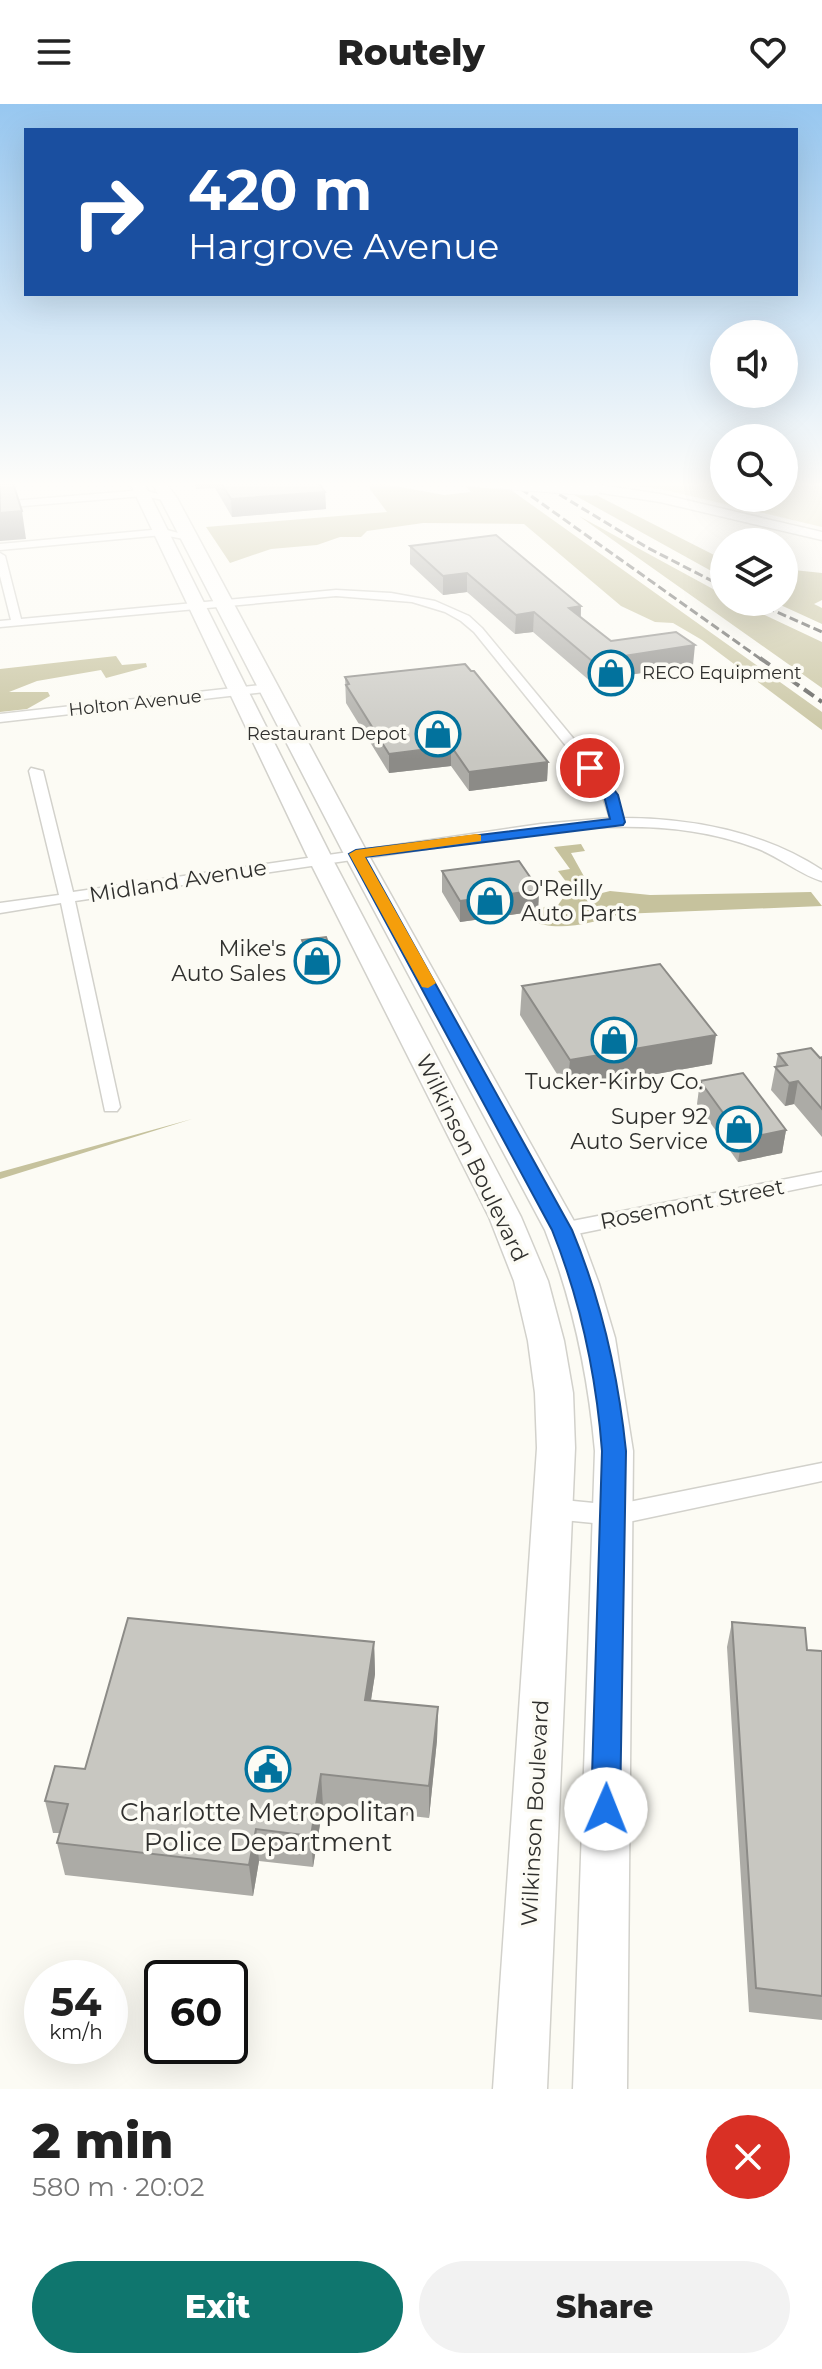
<!DOCTYPE html>
<meta charset="utf-8">
<style>
:root{--surface:#fff;--page:#f2f2f2;--text:#222;--muted:#767676;--accent:#0f766e}
body{margin:0;font-family:Montserrat,sans-serif;background:var(--page);color:var(--text);height:100vh;display:flex;flex-direction:column;font-size:30px;white-space:nowrap}
*{box-sizing:border-box;margin:0}
p{font-size:26px;color:var(--muted)}
.icon{flex:none;width:44px;height:44px;fill:none;stroke:currentColor;stroke-width:2;stroke-linecap:round;stroke-linejoin:round}
.map{position:relative;height:1985px;overflow:hidden}
.sheet{display:flex;flex-direction:column;background:var(--surface);flex:1}
.sheet>*{flex:none}
.hud{position:absolute;left:24px;top:24px;width:774px;height:168px;border-radius:0px;box-shadow:0 8px 32px #0002;background:#1a4fa0;color:#fff;overflow:hidden}
.buttons{position:absolute;left:710px;top:216px;display:grid;gap:16px}
.buttons a{display:grid;place-items:center;width:88px;height:88px;border-radius:50%;background:var(--surface);box-shadow:0 8px 32px #0002;font-size:40px}
.speed{position:absolute;left:24px;top:1856px;display:flex;gap:16px;font-size:40px;font-weight:700;text-align:center}
.speed>*{display:grid;place-content:center;width:104px;height:104px;border-radius:50%;background:var(--surface);box-shadow:0 8px 32px #0002;line-height:1}
.speed small{font-size:20px;font-weight:400}
.speed .limit{border:4px solid #111;border-radius:12px;background:#fff;color:#111}
.pin{position:absolute;display:grid;place-items:center;width:68px;height:68px;color:#fff;margin:-34px;border:4px solid #fff;border-radius:50%;box-shadow:0 2px 8px #0007}
.me{position:absolute;width:88px;margin:-44px;rotate:1deg;stroke-linejoin:round;filter:drop-shadow(0 0 6px #0008)}
.turn{display:flex;align-items:center;gap:28px;height:168px;padding:0 32px;font-size:36px}
.turn .icon{width:104px;height:104px;stroke-width:2.5}
.turn b{display:block;font-size:56px;line-height:68px}
.round{display:grid;place-items:center;flex:none;width:84px;height:84px;border-radius:42px;background:var(--page)}
.overview{display:flex;align-items:center;justify-content:space-between;height:136px;padding:0 32px}
h1{font-size:48px;font-weight:800;line-height:60px}
.button{display:flex;gap:16px;margin-top:auto;padding:16px 32px}
.button a{flex:1;height:92px;border-radius:48px;background:var(--accent);color:#fff;font-size:32px;font-weight:800;line-height:92px;text-align:center}
.button a+a{background:var(--page);color:var(--text)}
header{display:flex;justify-content:space-between;align-items:center;height:104px;padding:0 32px;background:var(--surface);font-size:36px;font-weight:800}
.map>svg:first-child{display:block}
.green{fill:#e3e0c0}
.forest{fill:#c6c29d}
.lines{fill:none;stroke-linecap:round;stroke-linejoin:round}
.minor-casing{stroke:#d2d1cb;stroke-width:3}
.secondary-casing{stroke:#d2d1cb;stroke-width:3}
.primary-casing{stroke:#d2d1cb;stroke-width:3}
.minor{fill:#fff;fill-rule:evenodd}
.secondary{fill:#fff;fill-rule:evenodd}
.primary{fill:#fff;fill-rule:evenodd}
.rail-far1{stroke:#575754;stroke-width:3;stroke-dasharray:9 4;stroke-linecap:butt}
.rail{stroke:#575754;stroke-width:4;stroke-dasharray:12 6;stroke-linecap:butt}
.secondary-bridge-casing{stroke:#d2d1cb;stroke-width:17;stroke-linecap:butt}
.secondary-bridge{stroke:#fff;stroke-width:15}
.wall{fill:#acaba6}
.shaded-wall{fill:#8c8b87}
.building{fill:#c8c7c1;stroke:#8c8b87;stroke-width:2}
.route{fill:#1a73e8;stroke:#114b97;stroke-width:2}
.slow{fill:#f59e0b}
.labels{text-anchor:middle;dominant-baseline:central;stroke-width:7;stroke-linejoin:round;paint-order:stroke}
.far-poi-label{font-size:18px;fill:#30302e;stroke:#fcfbf4;text-anchor:start}
.far-street-label{font-size:18px;fill:#30302e;stroke:#fcfbf4}
.street-label{font-size:22px;fill:#30302e;stroke:#fcfbf4}
.poi-label{font-size:22px;fill:#30302e;stroke:#fcfbf4;text-anchor:end}
.near-poi-label{font-size:26px;fill:#30302e;stroke:#fcfbf4}
</style>
<header><svg class="icon" aria-label="menu" viewBox="0 0 24 24"><path d="M4 6h16M4 12h16M4 18h16"/></svg>Routely<svg class="icon" aria-label="heart" viewBox="0 0 24 24"><path d="M12 20l-8-8c-3-5 5-10 8-4 3-6 11-1 8 4z"/></svg></header>
<div class="map">
<svg width="822" height="1985" viewBox="0 0 822 1985">
<rect width="100%" height="100%" fill="#fcfbf4"/>
<path class="green" d="M 588,377 L 724,377 L 724,394 L 784,394 L 784,377 L 822,377 L 822,423 L 661,385 Z"/>
<g class="forest">
<path d="M 368,377 L 444,391 L 471,388 L 465,382 L 511,386 L 822,608 L 822,626 L 702,536 L 673,519 L 655,518 L 621,502 L 524,420 L 423,419 L 367,427 L 361,433 L 340,433 L 317,441 L 271,445 L 230,459 L 206,423 L 387,408 L 370,385 Z"/>
<path d="M 567,387 L 592,389 L 724,456 L 724,474 Z"/>
<path d="M 579,412 L 724,491 L 724,498 L 737,498 L 822,538 L 822,584 Z"/>
<path d="M 784,465 L 822,469 L 822,496 L 814,500 L 822,504 L 822,520 L 774,498 L 784,498 Z"/>
<path d="M 116,552 L 122,561 L 146,559 L 147,563 L 106,574 L 101,566 L 37,577 L 9,588 L 48,588 L 50,592 L 27,605 L 0,608 L 0,565 Z"/>
<path d="M 581,740 L 585,747 L 571,749 L 591,785 L 598,790 L 610,787 L 650,791 L 811,788 L 822,802 L 620,810 C 594,819 555,829 530,816 L 544,803 L 558,801 L 563,794 L 570,793 L 565,785 L 570,783 L 558,767 L 570,765 L 554,743 Z"/>
<path d="M 192,1015 L 0,1075 L 0,1068 Z"/>
</g>
<g class="lines">
<g class="minor-casing">
<g id="minor">
<path d="M 143,386 L 174,394 L 169,397 L 143,392 L 0,404 L 0,398 Z"/>
<path d="M 163,425 L 194,433 L 189,436 L 163,431 L 0,446 L 0,440 Z"/>
<path d="M 0,449 L 5,452 L 21,515 L 336,486 L 391,489 L 435,497 L 469,512 L 482,524 L 611,680 L 623,714 C 692,714 764,728 822,766 L 822,777 C 803,772 778,752 756,744 C 687,718 613,720 541,728 L 75,797 L 120,1003 L 117,1007 L 105,1007 L 61,799 L 0,809 L 0,799 L 59,791 L 29,667 L 31,664 L 43,667 L 73,788 L 541,720 L 610,714 L 600,684 L 474,528 L 461,517 L 445,508 L 412,498 L 336,492 L 0,523 L 0,517 L 11,516 L 0,472 Z"/>
<path d="M 269,580 L 275,584 L 273,587 L 0,618 L 0,610 Z"/>
<path d="M 822,1068 L 822,1080 L 562,1133 L 555,1131 L 552,1126 L 555,1121 L 562,1119 Z"/>
<path d="M 822,1359 L 822,1377 L 614,1421 L 553,1415 L 544,1412 L 541,1405 L 544,1398 L 553,1395 L 614,1401 Z"/>
</g>
</g>
<g class="secondary-casing">
<path id="secondary" d="M 594,380 L 660,390 L 822,428 L 822,436 L 660,398 L 589,387 L 589,381 Z"/>
</g>
<g class="primary-casing">
<g id="primary">
<path d="M 129,377 L 143,377 L 333,756 L 521,1113 L 548,1177 L 564,1237 L 573,1289 L 575,1344 L 547,1985 L 493,1985 L 537,1344 L 535,1289 L 528,1237 L 514,1177 L 489,1113 L 309,756 Z"/>
<path d="M 151,377 L 165,377 L 177,394 L 368,750 L 579,1126 L 599,1180 L 615,1234 L 633,1347 L 627,1985 L 573,1985 L 595,1347 C 588,1270 573,1198 545,1126 L 344,750 Z"/>
</g>
</g>
<use href="#minor" class="minor"/>
<use href="#secondary" class="secondary"/>
<use href="#primary" class="primary"/>
<g class="rail-far1">
<path d="M 510,377 L 762,556"/>
<path d="M 537,377 L 648,444 L 724,483"/>
<path d="M 754,498 L 822,528"/>
</g>
<path class="rail" d="M 760,554 L 822,598"/>
<g class="secondary-bridge-casing">
<path id="secondary-bridge" d="M 499,377 L 594,384"/>
</g>
<use href="#secondary-bridge" class="secondary-bridge"/>
</g>
<g class="wall">
<path d="M 194,377 L 317,377 L 325,388 L 326,405 L 232,413 L 215,384 L 196,385 Z"/>
<path d="M 410,442 L 581,502 L 581,513 L 611,537 L 693,561 L 590,577 L 533,528 L 515,530 L 467,488 L 443,491 L 410,460 Z"/>
<path d="M 345,573 L 548,658 L 547,677 L 469,687 L 451,662 L 389,669 L 346,599 Z"/>
<path d="M 442,767 L 539,786 L 538,807 L 460,818 L 442,788 Z"/>
<path d="M 302,836 L 334,854 L 334,868 L 311,872 L 303,851 Z"/>
<path d="M 522,882 L 712,960 L 567,986 L 520,911 Z"/>
<path d="M 778,950 L 822,953 L 822,1033 L 794,1000 L 785,1002 L 771,986 Z"/>
<path d="M 700,977 L 786,1026 L 782,1049 L 738,1058 L 697,1000 Z"/>
<path d="M 732,1518 L 807,1546 L 822,1547 L 822,1916 L 749,1908 L 727,1543 Z"/>
<path d="M 374,1538 L 375,1570 L 371,1596 L 438,1603 L 437,1636 L 429,1714 L 323,1702 L 313,1763 L 259,1757 L 253,1792 L 65,1771 L 57,1739 L 60,1729 L 53,1729 L 45,1697 L 85,1665 Z"/>
</g>
<g class="shaded-wall">
<path d="M 325,388 L 326,405 L 232,413 L 231,395 Z"/>
<path d="M 22,407 L 26,435 L 0,437 L 0,409 Z"/>
<path d="M 467,469 L 467,488 L 443,491 L 443,472 Z"/>
<path d="M 581,502 L 580,521 L 569,504 Z"/>
<path d="M 534,508 L 533,528 L 515,530 L 516,511 Z"/>
<path d="M 695,541 L 693,561 L 590,577 L 592,557 Z"/>
<path d="M 451,642 L 451,662 L 389,669 L 389,650 Z"/>
<path d="M 548,658 L 547,677 L 469,687 L 469,668 Z"/>
<path d="M 539,786 L 538,807 L 460,818 L 460,797 Z"/>
<path d="M 334,854 L 334,868 L 311,872 L 310,857 Z"/>
<path d="M 716,931 L 712,960 L 567,986 L 570,956 Z"/>
<path d="M 798,977 L 794,1000 L 785,1002 L 789,979 Z"/>
<path d="M 786,1026 L 782,1049 L 738,1058 L 742,1035 Z"/>
<path d="M 374,1538 L 375,1570 L 366,1628 L 365,1596 Z"/>
<path d="M 438,1603 L 437,1636 L 429,1714 L 429,1682 Z"/>
<path d="M 321,1670 L 323,1702 L 313,1763 L 311,1732 Z"/>
<path d="M 256,1725 L 259,1757 L 253,1792 L 249,1761 Z"/>
</g>
<g class="building">
<path d="M 220,377 L 317,377 L 325,388 L 231,395 Z"/>
<path d="M 13,379 L 22,407 L 0,409 L 0,380 Z"/>
<path d="M 496,431 L 581,502 L 569,504 L 611,537 L 676,528 L 695,541 L 592,557 L 534,508 L 516,511 L 467,469 L 443,472 L 410,442 Z"/>
<path d="M 465,560 L 471,567 L 474,567 L 548,658 L 469,668 L 451,642 L 389,650 L 346,581 L 349,580 L 345,573 Z"/>
<path d="M 519,757 L 539,786 L 460,797 L 442,767 Z"/>
<path d="M 326,833 L 334,854 L 310,857 L 302,836 Z"/>
<path d="M 660,860 L 716,931 L 570,956 L 522,882 Z"/>
<path d="M 811,944 L 820,954 L 822,953 L 822,1005 L 798,977 L 789,979 L 775,963 L 787,961 L 778,950 Z"/>
<path d="M 743,969 L 786,1026 L 742,1035 L 700,977 Z"/>
<path d="M 128,1514 L 374,1538 L 365,1596 L 438,1603 L 429,1682 L 321,1670 L 311,1732 L 256,1725 L 249,1761 L 57,1739 L 68,1700 L 45,1697 L 55,1662 L 85,1665 Z"/>
<path d="M 732,1518 L 805,1524 L 807,1546 L 822,1547 L 822,1892 L 756,1884 Z"/>
</g>
<linearGradient id="sky" x2="0" y2="1"><stop stop-color="#97c7f0"/><stop offset="0.58" stop-color="#fefdfa"/><stop offset="1" stop-color="#fefdfa" stop-opacity="0"/></linearGradient>
<rect width="822" height="655" fill="url(#sky)"/>
<path class="route" d="M 586,661 L 595,661 L 618,691 L 625,718 L 623,721 L 365,753 L 572,1126 C 602,1198 618,1269 626,1347 L 620,1705 L 616,1715 L 606,1719 L 595,1715 L 591,1705 L 602,1347 C 596,1269 581,1198 552,1126 L 349,750 L 356,746 L 610,715 L 604,692 L 584,664 Z"/>
<path class="slow" d="M 476,730 L 481,731 L 481,737 L 365,753 L 436,879 L 428,884 L 422,883 L 349,750 L 356,746 Z"/>
<defs>
<g id="shop-ring" transform="scale(2.3)"><circle r="9.5" fill="#fcfbf4" stroke="#02729d" stroke-width="1.5"/><path d="M-5-2.5h2.3a2.7 3.5 0 0 1 5.4 0H5L5.5 6h-11ZM-1.5-2.5h3a1.5 2.3 0 0 0-3 0Z" fill="#02729d"/></g>
<g id="civic-ring" transform="scale(2.3)"><circle r="9.5" fill="#fcfbf4" stroke="#02729d" stroke-width="1.5"/><path d="M-.6-6.5H3V-4.5H.6V-3L4-1V1h2V6H-6V1h2V-1L-.6-3ZM-1.2 2.5V6h2.4V2.5Z" fill="#02729d"/></g>
</defs>
<g fill-rule="evenodd">
<use href="#shop-ring" x="611" y="569"/>
<use href="#shop-ring" x="438" y="630"/>
<use href="#shop-ring" x="490" y="797"/>
<use href="#shop-ring" x="317" y="857"/>
<use href="#shop-ring" x="614" y="936"/>
<use href="#shop-ring" x="739" y="1025"/>
<use href="#civic-ring" x="268" y="1665"/>
</g>
<g class="labels">
<g class="far-poi-label">
<text x="642" y="569">RECO Equipment</text>
<text x="407" y="630" text-anchor="end">Restaurant Depot</text>
</g>
<g class="far-street-label">
<text transform="translate(135 599) rotate(-6)">Holton Avenue</text>
</g>
<g class="street-label">
<text transform="translate(178 777) rotate(-9)">Midland Avenue</text>
<text transform="translate(472 1054) rotate(64)">Wilkinson Boulevard</text>
<text transform="translate(692 1100) rotate(-11)">Rosemont Street</text>
<text transform="translate(535 1709) rotate(-87)">Wilkinson Boulevard</text>
</g>
<g class="poi-label">
<text x="521" y="784" text-anchor="start">O'Reilly<tspan x="521" dy="25">Auto Parts</tspan></text>
<text x="286" y="844">Mike's<tspan x="286" dy="25">Auto Sales</tspan></text>
<text x="614" y="977" text-anchor="middle">Tucker-Kirby Co.</text>
<text x="708" y="1012">Super 92<tspan x="708" dy="25">Auto Service</tspan></text>
</g>
<g class="near-poi-label">
<text x="268" y="1708">Charlotte Metropolitan<tspan x="268" dy="30">Police Department</tspan></text>
</g>
</g>
</svg>
<div class="buttons">
<a><svg class="icon" aria-label="sound" viewBox="0 0 24 24"><path d="M4 9h4l5-4v14l-5-4H4zM17 9q2 3 0 6"/></svg></a>
<a><svg class="icon" aria-label="search" viewBox="0 0 24 24"><circle cx="10" cy="10" r="6"/><path d="M15 15l6 6"/></svg></a>
<a><svg class="icon" aria-label="layers" viewBox="0 0 24 24"><path d="M12 4l9 5-9 5-9-5zM3 14l9 5 9-5"/></svg></a>
</div>
<div class="speed"><div>54<small>km/h</small></div><div class="limit">60</div></div>
<div class="pin" style="left:590px;top:664px;background:#d93025"><svg class="icon" aria-label="arrive" viewBox="0 0 24 24"><path d="M6 21V4h12l-3 4 3 4H6"/></svg></div>
<svg class="me" style="left:606px;top:1705px" viewBox="-20 -20 40 40"><circle r="19" fill="#fff"/><path d="M0-13L10 11 0 6-10 11z" fill="#1a73e8"/></svg>
<div class="hud">
<div class="turn"><svg class="icon" aria-label="right" viewBox="0 0 24 24"><path d="M7 20v-9h11M14 6l5 5-5 5"/></svg><div><b>420 m</b>Hargrove Avenue</div></div>
</div>
</div>
<section class="sheet">
<div class="overview"><div><h1>2 min</h1><p>580 m · 20:02</p></div><a class="round" style="background:#d93025;color:#fff"><svg class="icon" aria-label="close" viewBox="0 0 24 24"><path d="M6 6l12 12M18 6L6 18"/></svg></a></div>
<div class="button"><a>Exit</a><a>Share</a></div>
</section>
